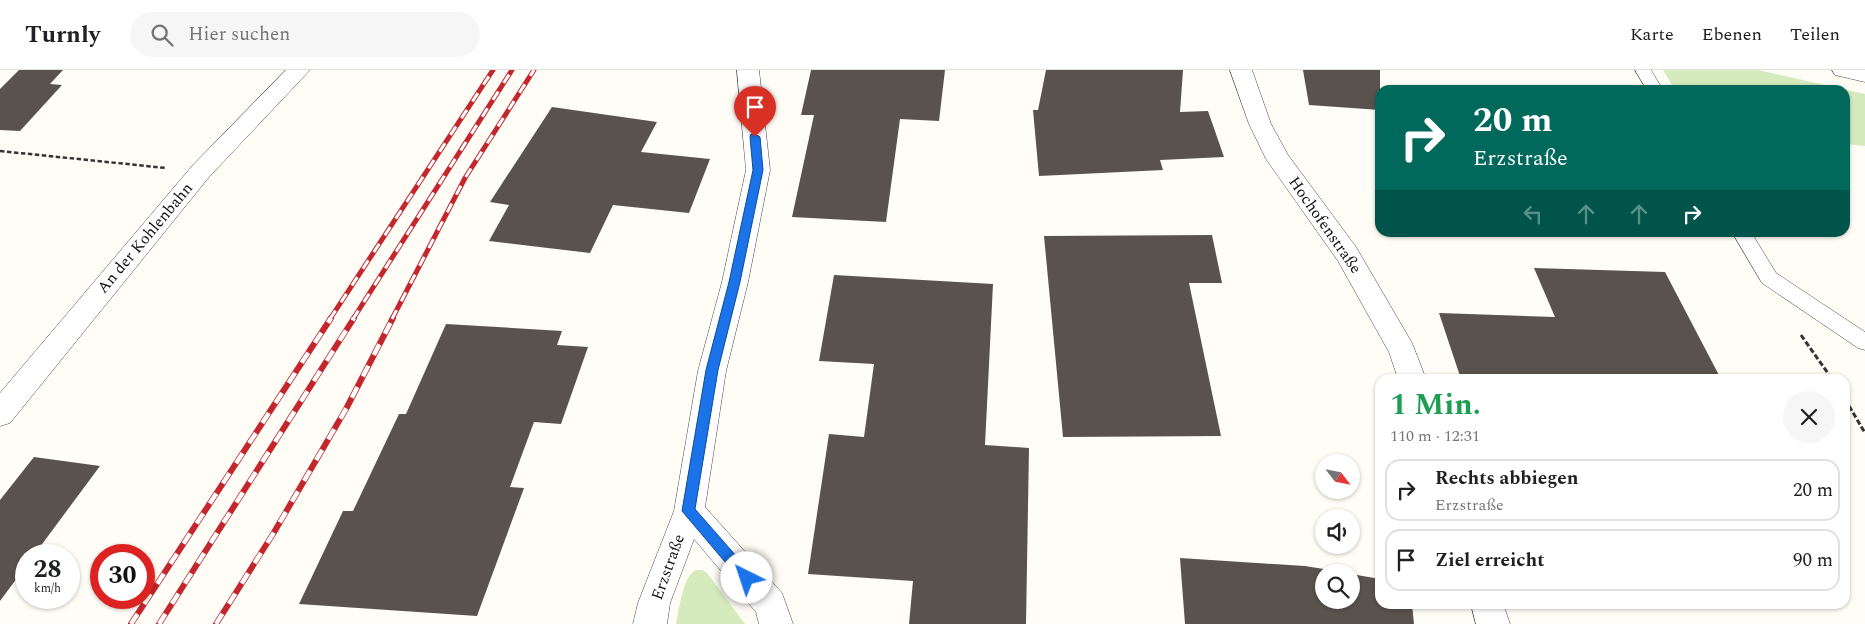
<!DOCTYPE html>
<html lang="de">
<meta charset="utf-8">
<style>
:root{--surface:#fff;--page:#f6f6f6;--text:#202124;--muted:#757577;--line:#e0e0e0}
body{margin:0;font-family:Spectral,serif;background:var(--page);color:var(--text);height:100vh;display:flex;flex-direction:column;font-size:19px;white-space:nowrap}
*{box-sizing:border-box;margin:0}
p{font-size:16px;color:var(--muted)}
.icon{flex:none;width:28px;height:28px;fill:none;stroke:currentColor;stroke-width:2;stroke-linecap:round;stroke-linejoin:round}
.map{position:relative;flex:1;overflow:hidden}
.drawer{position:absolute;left:1375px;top:304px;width:475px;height:235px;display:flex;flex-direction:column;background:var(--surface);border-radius:15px;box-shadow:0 1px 4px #0004}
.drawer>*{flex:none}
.top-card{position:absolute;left:1375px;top:15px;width:475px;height:152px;border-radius:15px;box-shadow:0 1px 4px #0004;background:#00695c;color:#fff;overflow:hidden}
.needle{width:32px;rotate:122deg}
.tools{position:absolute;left:1315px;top:384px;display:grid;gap:10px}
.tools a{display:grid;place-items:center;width:45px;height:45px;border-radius:50%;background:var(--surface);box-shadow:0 1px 4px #0004;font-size:25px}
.speed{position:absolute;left:15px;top:474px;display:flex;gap:10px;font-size:25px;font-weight:700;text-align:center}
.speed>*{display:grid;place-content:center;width:65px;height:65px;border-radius:50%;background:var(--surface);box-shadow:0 1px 4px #0004;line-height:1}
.speed small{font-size:12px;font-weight:400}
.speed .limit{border:8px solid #d22;background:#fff;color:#111}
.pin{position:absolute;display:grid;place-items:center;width:42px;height:42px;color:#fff;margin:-51px -21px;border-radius:50% 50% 50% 0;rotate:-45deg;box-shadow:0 0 5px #0007}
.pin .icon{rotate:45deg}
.me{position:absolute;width:55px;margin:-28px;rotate:319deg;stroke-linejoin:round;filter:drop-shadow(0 0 4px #0008)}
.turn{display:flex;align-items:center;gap:18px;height:105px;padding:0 15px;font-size:22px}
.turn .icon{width:65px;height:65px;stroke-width:2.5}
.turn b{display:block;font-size:35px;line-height:42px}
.lanes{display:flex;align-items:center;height:48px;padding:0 15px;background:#0003;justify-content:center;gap:25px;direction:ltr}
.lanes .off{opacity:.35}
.round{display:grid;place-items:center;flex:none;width:52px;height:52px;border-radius:26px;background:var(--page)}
.overview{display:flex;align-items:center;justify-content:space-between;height:85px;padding:0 15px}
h1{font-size:30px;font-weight:700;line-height:38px;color:#1e9e55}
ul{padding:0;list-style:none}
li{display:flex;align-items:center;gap:15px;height:62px;margin:0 10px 8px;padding:0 5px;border:2px solid var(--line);border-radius:15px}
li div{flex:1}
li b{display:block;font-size:19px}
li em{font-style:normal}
header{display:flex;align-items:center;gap:30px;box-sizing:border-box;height:70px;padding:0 25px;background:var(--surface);border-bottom:1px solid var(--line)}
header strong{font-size:24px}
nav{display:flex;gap:28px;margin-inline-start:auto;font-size:18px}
.search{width:350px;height:45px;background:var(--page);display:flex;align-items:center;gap:12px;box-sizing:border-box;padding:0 18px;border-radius:28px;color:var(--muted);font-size:19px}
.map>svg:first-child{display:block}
.green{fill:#d5ebbd}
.building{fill:#5a524d}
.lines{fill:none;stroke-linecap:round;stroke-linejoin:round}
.service-casing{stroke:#444;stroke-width:1}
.minor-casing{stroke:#444;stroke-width:1}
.path-far1{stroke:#333;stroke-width:2.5;stroke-dasharray:4.5 2.5;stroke-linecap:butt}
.path{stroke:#333;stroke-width:3;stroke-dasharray:5.5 2.5;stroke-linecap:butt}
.service{fill:#fff;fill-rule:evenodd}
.minor{fill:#fff;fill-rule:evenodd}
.rail-far1-casing{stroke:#c4262e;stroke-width:5}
.rail-casing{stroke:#c4262e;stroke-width:6}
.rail-far1{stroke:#fff;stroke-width:3;stroke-dasharray:10;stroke-linecap:butt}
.rail{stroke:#fff;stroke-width:4.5;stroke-dasharray:12;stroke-linecap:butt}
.route{fill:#1a73e8;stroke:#114b97}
.labels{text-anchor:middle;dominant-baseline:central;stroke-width:5;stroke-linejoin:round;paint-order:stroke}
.street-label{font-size:16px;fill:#111;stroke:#fff}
</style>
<header>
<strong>Turnly</strong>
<div class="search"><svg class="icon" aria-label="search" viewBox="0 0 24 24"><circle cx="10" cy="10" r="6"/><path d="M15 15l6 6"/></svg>Hier suchen</div>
<nav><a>Karte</a><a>Ebenen</a><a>Teilen</a></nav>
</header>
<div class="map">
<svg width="1865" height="554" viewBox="0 0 1865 554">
<rect width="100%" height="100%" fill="#fffdf5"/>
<g class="green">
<path d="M 1663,0 L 1758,0 L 1865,24 L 1865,76 L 1845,74 L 1845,20 L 1675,20 Z"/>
<path d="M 696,500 L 702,500 L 707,503 L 745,554 L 676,554 C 679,540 683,505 696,500 Z"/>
</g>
<g class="building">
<path d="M 19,0 L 63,0 L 50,14 L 62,15 L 20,61 L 0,60 L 0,19 Z"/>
<path d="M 811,0 L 945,0 L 939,51 L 900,49 L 886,152 L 792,147 L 814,45 L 801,45 Z"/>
<path d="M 1046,0 L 1183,0 L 1180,42 L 1208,41 L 1224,87 L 1160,90 L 1163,100 L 1039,106 L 1033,40 L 1038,40 Z"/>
<path d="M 1303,0 L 1380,0 L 1380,40 L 1309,35 Z"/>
<path d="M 552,37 L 657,52 L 641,82 L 710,89 L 689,143 L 613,135 L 590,183 L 489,171 L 509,135 L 490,132 Z"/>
<path d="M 1212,165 L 1222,213 L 1189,213 L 1221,366 L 1063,367 L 1044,166 Z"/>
<path d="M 1534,198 L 1665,202 L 1721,309 L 1461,309 L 1439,243 L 1555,247 Z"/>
<path d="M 834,205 L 993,214 L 985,375 L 1029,378 L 1026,554 L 909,554 L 913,511 L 808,504 L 829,364 L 864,367 L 874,294 L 819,291 Z"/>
<path d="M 446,254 L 562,261 L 557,275 L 588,277 L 561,354 L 534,352 L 510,417 L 524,418 L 477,546 L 299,534 L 343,441 L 353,441 L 399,344 L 406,344 Z"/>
<path d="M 34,387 L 100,396 L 34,485 L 26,485 L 26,496 L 0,531 L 0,430 Z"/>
<path d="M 1180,488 L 1305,496 L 1342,502 L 1324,502 L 1324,530 L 1351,530 L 1351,504 L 1380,509 L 1380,534 L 1412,534 L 1414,554 L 1185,554 Z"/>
</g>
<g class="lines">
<g class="service-casing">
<g id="service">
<path d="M 1635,0 L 1651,0 L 1663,20 L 1647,20 Z"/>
<path d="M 1732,162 L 1751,162 L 1776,203 L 1865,262 L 1865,280 L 1858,278 L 1762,213 Z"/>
</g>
</g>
<g class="minor-casing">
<g id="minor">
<path d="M 286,0 L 310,0 L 209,107 L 10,353 L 0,356 L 0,323 L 193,95 Z"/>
<path d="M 737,0 L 759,0 L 770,100 L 748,212 L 726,301 L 705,437 L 782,523 L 793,554 L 759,554 L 756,542 L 694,469 L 670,533 L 667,554 L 633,554 L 638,533 L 674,441 L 698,301 L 722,212 L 746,100 Z"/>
<path d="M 1230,0 L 1252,0 L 1271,54 L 1288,85 L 1356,177 L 1412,273 L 1426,309 L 1398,309 L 1389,282 L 1338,191 L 1266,89 L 1249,54 Z"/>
<path d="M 1832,0 L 1865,0 L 1865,12 L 1835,5 Z"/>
<path d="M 1471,534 L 1503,534 L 1510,554 L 1476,554 Z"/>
</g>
</g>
<path class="path-far1" d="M 0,81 L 166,98"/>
<g class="path">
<path d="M 1801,265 L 1832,309"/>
<path d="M 1845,329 L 1865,363"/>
</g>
<use href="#service" class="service"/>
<use href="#minor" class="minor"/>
<g class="rail-far1-casing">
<g id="rail-far1">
<path d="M 330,249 L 493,0"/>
<path d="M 353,249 L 512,0"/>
<path d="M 392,249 L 465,108 L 534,0"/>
</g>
</g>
<g class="rail-casing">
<g id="rail">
<path d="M 131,554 L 331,248"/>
<path d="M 159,554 L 354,248"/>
<path d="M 216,554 L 273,464 L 346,339 L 393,248"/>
</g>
</g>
<use href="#rail-far1" class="rail-far1"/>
<use href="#rail" class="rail"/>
</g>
<path class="route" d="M 751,64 L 755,64 L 760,67 L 763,100 L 740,212 L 718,300 L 695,439 L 751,503 L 753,508 L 751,512 L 747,514 L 742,512 L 682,441 L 706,300 L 729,212 L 753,100 L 750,67 Z"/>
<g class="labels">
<g class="street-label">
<text transform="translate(1325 155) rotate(55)">Hochofenstraße</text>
<text transform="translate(145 168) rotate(-50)">An der Kohlenbahn</text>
<text transform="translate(668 497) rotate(-70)">Erzstraße</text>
</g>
</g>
</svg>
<div class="tools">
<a><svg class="needle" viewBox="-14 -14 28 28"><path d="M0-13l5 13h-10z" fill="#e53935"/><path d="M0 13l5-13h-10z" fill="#757577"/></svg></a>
<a><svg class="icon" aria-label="sound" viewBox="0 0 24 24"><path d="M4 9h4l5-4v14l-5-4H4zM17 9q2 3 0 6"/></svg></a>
<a><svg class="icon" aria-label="search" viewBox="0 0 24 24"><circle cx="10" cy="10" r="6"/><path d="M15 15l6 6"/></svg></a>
</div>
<div class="speed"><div>28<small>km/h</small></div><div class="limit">30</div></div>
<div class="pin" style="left:755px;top:67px;background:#d93025"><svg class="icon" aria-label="arrive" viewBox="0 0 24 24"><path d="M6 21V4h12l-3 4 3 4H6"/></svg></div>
<svg class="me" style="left:747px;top:508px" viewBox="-20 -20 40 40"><circle r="19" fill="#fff"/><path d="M0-13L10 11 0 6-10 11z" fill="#1a73e8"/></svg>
<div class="top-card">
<div class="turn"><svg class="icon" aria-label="right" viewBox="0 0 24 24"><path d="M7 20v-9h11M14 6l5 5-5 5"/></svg><div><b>20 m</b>Erzstraße</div></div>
<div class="lanes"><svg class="icon off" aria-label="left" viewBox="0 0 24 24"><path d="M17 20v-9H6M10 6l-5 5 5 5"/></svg><svg class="icon off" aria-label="ahead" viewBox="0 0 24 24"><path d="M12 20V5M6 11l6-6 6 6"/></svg><svg class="icon off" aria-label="ahead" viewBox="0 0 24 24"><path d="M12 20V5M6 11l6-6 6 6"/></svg><svg class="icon" aria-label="right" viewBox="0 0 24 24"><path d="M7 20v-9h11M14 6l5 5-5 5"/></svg></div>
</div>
<section class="drawer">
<div class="overview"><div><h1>1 Min.</h1><p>110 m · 12:31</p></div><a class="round"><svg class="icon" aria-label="close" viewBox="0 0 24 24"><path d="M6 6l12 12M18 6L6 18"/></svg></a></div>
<ul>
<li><svg class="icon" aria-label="right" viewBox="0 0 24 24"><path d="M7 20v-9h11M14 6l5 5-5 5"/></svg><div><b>Rechts abbiegen</b><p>Erzstraße</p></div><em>20 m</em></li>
<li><svg class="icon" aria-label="arrive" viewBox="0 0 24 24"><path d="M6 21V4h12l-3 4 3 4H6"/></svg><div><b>Ziel erreicht</b></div><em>90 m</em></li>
</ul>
</section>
</div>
